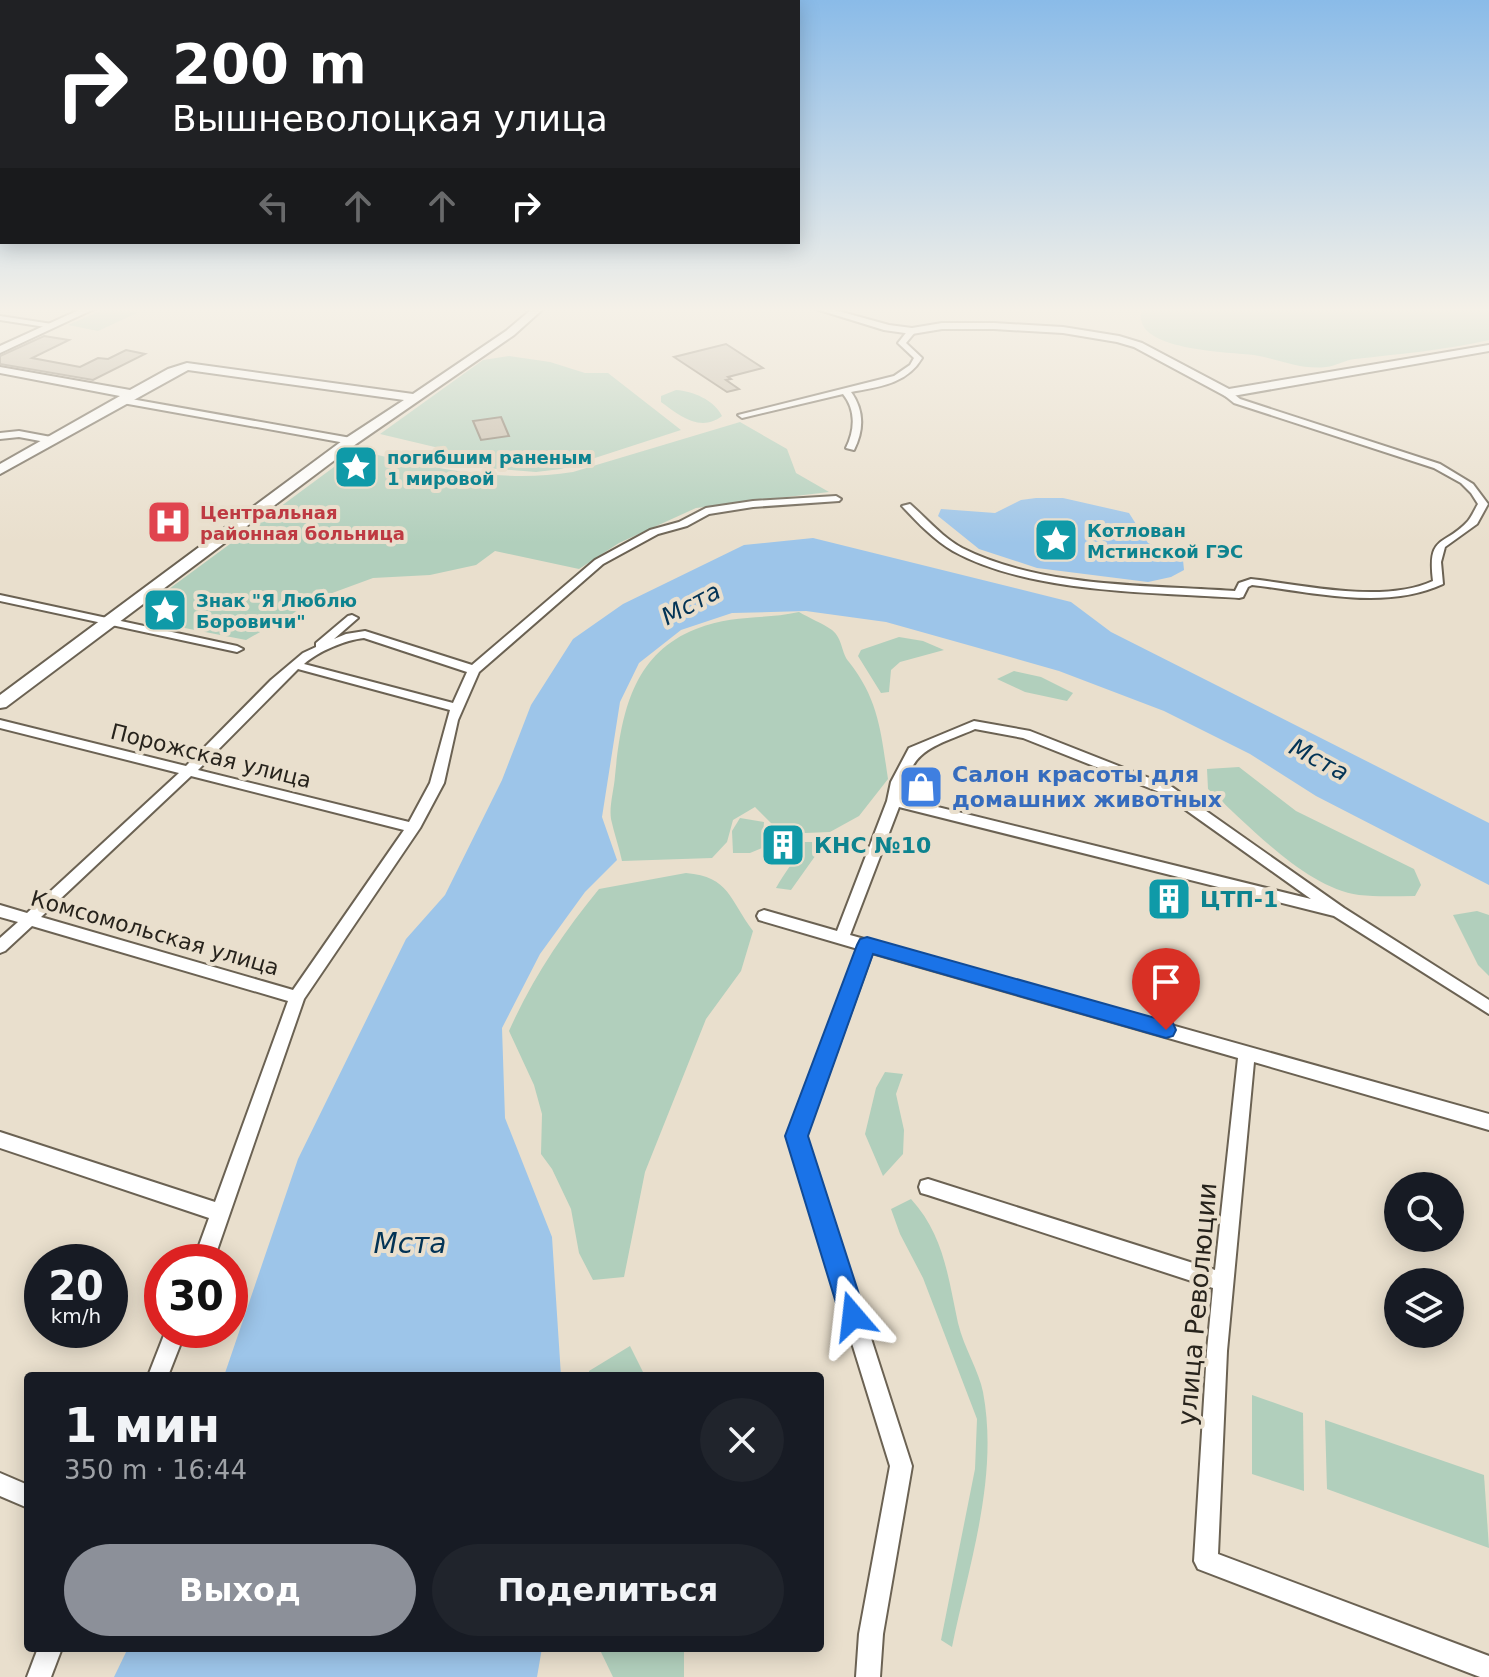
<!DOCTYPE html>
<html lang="ru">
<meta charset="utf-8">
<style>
:root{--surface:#171b24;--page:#20242c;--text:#f1f3f6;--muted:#9ea1a6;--accent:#8c9099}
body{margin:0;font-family:"DejaVu Sans",sans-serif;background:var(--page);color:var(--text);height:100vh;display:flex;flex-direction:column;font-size:30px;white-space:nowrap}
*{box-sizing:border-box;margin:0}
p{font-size:26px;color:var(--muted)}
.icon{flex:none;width:44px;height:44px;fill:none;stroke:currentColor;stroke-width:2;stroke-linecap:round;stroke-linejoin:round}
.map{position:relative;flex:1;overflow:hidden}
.sheet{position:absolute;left:24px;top:1372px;width:800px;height:280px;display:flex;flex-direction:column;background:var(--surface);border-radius:8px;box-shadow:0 4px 20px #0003}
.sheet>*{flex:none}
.top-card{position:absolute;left:0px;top:0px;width:800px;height:244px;box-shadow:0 4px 20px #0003;background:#202124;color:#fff;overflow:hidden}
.controls{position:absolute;left:1384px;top:1172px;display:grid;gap:16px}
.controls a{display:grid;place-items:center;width:80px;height:80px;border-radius:50%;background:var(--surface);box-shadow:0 4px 20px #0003;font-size:40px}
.speed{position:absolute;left:24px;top:1244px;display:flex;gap:16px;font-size:40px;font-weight:700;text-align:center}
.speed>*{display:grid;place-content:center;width:104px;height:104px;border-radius:50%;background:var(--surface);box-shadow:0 4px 20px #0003;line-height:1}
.speed small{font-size:20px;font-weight:400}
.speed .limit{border:12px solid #d22;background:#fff;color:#111}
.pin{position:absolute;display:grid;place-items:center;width:68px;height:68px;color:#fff;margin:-82px -34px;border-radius:50% 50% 50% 0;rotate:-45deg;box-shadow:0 0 8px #0007}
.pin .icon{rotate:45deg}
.me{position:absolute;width:88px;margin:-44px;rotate:343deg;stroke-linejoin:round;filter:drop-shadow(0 0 6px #0008)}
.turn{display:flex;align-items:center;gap:28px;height:168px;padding:0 40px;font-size:36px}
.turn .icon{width:104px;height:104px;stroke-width:2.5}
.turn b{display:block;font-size:56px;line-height:68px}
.lanes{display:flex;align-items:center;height:76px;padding:0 40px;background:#0003;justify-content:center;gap:40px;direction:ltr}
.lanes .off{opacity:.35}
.round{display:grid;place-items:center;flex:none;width:84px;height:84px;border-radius:42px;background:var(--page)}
.summary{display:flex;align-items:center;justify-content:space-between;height:136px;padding:0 40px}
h1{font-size:48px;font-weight:600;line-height:60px}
.cta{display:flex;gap:16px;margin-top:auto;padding:16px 40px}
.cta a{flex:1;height:92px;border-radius:48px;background:var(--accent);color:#fff;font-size:32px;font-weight:600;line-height:92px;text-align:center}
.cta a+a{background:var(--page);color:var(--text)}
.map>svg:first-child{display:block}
.green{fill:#b1cfbc}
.water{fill:#9dc5e9}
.building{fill:#c5bbaa;stroke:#867c6c;stroke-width:2}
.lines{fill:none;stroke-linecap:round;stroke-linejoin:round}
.street-casing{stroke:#6b6253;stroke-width:4}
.secondary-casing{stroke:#6b6253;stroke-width:4}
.street{fill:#fff;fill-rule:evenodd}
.secondary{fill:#fff;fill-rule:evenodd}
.route{fill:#1a73e8;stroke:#114b97;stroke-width:2}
.labels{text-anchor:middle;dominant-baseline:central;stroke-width:8;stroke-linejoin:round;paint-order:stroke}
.far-culture-label{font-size:18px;font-weight:bold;fill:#0d838f;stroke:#e9dfcd;text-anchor:start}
.far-health-label{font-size:18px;font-weight:bold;fill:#be3a42;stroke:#e9dfcd;text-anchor:start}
.street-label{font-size:22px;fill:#27231c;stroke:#e9dfcd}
.shop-label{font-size:22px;font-weight:bold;fill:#366cbe;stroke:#e9dfcd;text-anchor:start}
.culture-label{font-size:22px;font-weight:bold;fill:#0d838f;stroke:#e9dfcd;text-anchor:start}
.water-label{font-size:24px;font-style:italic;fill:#023355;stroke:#e9dfcd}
.near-street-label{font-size:26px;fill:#27231c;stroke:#e9dfcd}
.near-water-label{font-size:28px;font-style:italic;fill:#023355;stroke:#e9dfcd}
</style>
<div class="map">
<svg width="1489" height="1677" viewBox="0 0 1489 1677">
<rect width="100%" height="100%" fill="#e9dfcd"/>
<g class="green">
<path d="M 105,309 L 139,312 L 98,331 L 68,325 Z"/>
<path d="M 1142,309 L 1489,309 L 1489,340 C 1446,350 1399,354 1355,359 C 1345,360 1336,366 1326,367 C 1300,370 1278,359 1254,355 C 1230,352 1128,351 1142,309 Z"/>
<path d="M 509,356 L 550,362 L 585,373 L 608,373 L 681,430 L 561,469 L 536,472 L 432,464 L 439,448 L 380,434 L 483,360 Z"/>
<path d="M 676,390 C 693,391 714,400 722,416 C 700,433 679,415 661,402 L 661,396 Z"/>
<path d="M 740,422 L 787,449 L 796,473 L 829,492 L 696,508 L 619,543 L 579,569 L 495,551 L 476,565 L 430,575 L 373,578 L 324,596 L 246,640 L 149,621 L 150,603 L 357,450 C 427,467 500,484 573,472 Z"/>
<path d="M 799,612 C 809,618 822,623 832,630 C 843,639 841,653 849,662 C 879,700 881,733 888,779 L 859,816 L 830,832 L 805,833 L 775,827 L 755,807 L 733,820 L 727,842 L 712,858 L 622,861 C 619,847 614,833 611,819 C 609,806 614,790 615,776 C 621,715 632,654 696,629 C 732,614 763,620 799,612 Z"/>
<path d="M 899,637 L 923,641 L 944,650 L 900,662 L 891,670 L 889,692 L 881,693 L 858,656 L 861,650 Z"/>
<path d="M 1014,671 L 1041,677 L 1073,693 L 1067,701 L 1025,692 L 997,679 Z"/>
<path d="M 1239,767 L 1296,811 L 1414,869 L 1421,885 L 1415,896 C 1396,896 1377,897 1359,895 C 1305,888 1248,824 1208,789 L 1207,769 Z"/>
<path d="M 740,818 L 764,822 L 762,848 L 750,853 L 733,853 L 732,831 Z"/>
<path d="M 801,842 L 813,842 L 818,852 L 791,890 L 776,888 C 785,871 797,860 801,842 Z"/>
<path d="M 686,873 C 730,877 729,899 753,931 L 741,971 L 706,1019 L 645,1172 L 624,1277 L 593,1280 L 579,1253 L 571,1209 L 552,1169 L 541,1154 L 542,1114 L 534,1085 L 509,1031 C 532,979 563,933 599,889 Z"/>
<path d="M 1477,911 L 1489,915 L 1489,976 L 1478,965 L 1453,915 Z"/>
<path d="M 885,1072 L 903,1074 L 896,1094 L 904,1130 L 903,1154 L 883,1176 L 865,1134 L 876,1088 Z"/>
<path d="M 911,1199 C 944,1235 948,1277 958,1323 C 964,1348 979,1371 983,1392 C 999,1477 969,1564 952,1647 L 941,1640 L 975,1469 L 977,1419 L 923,1278 L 900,1234 L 891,1209 Z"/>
<path d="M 630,1346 L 645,1376 L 589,1376 L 589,1371 Z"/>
<path d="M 1252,1395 L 1303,1413 L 1304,1491 L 1252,1474 Z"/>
<path d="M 1325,1420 L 1484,1475 L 1489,1548 L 1327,1489 Z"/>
<path d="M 599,1648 L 684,1648 L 684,1677 L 613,1677 Z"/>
</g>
<g class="water">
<path d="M 1036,498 L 1063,498 L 1129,513 L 1148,543 L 1183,560 L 1184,570 L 1171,577 L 1148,582 L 1037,568 L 979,549 L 938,516 L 941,509 L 995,513 L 1021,500 Z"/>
<path d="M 813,538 L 1071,602 L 1111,632 L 1489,823 L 1489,885 L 1316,796 L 1250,754 L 1164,711 L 1059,671 L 975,647 L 886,622 L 806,611 L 732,613 L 681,630 L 639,663 L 620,702 L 602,817 L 617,860 L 585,892 L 540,954 L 502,1028 L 505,1118 L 552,1237 L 561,1376 L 224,1376 L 298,1159 L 406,939 L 445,895 L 502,780 L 531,705 L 573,639 L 623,604 L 744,545 Z"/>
<path d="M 128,1648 L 542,1648 L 537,1677 L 114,1677 Z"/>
</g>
<g class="building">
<path d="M 44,336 L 69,340 L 32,358 L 80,367 L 98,358 L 108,359 L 126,350 L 145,354 L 93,380 L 0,364 L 0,356 Z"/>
<path d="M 726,344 L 763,368 L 728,377 L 731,379 L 726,380 L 739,389 L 727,392 L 674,357 Z"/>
<path d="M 501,417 L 509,436 L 481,440 L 473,421 Z"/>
<path d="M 1159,884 L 1182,889 L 1180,914 L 1156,909 Z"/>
</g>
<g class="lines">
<g class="street-casing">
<g id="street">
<path d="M 0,316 L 52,324 L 56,326 L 52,328 L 0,320 Z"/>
<path d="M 909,329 L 916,331 L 906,343 L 922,358 C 907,384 878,387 851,392 C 864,410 864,430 854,450 L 846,448 C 855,430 856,410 843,394 L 742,418 L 738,415 L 894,376 L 910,365 L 914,358 L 898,343 Z"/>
<path d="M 1224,391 L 1230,391 L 1240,399 L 1440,464 L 1473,484 L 1488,504 L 1477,524 L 1445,547 L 1441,562 L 1443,584 C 1385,611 1313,592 1252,585 L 1248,587 L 1243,597 L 1239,598 C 1152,592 1031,594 953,551 C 934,540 917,522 902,506 L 910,504 C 927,519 942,537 962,548 C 1041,588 1148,585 1235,591 L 1239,583 L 1251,579 C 1305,585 1383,604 1433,581 C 1427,534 1444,547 1468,521 C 1472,516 1475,509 1478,504 L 1471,493 L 1461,483 L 1434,468 L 1234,403 L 1224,395 Z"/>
<path d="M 120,397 L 351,438 L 355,441 L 351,444 L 117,402 L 116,400 Z"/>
<path d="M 19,431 L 51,437 L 55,440 L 51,443 L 19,437 L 0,439 L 0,433 Z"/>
<path d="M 836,496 L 841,499 L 839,501 L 753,507 L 709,514 L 687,526 L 658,534 L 603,564 L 479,672 L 458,720 L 444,783 L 420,828 L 304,999 L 213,1262 L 193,1262 L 209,1218 L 0,1148 L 0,1132 L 215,1202 L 288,1001 L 32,926 L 5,951 L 0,953 L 0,938 L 18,922 L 0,917 L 0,905 L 27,913 L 179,773 L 0,728 L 0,720 L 186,766 L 271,680 L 303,653 L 316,647 L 316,643 L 348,616 L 352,615 L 358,618 L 334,639 L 346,634 L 365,631 L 472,665 L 595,560 L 650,530 L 679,522 L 706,508 L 753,501 ZM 364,638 L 467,672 L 453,703 L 304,664 C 319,651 345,640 364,638 ZM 298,669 L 450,710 L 430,783 L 409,822 L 198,770 ZM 191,776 L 404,830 L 293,990 L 41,917 Z"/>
<path d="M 0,595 L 237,646 L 243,649 L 237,652 L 0,601 Z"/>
<path d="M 974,721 L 1030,731 L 1172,787 L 1344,908 L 1489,1000 L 1489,1014 L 1334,916 L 899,807 L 850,935 L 1489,1114 L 1489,1130 L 1254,1062 L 1227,1351 L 1218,1554 L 1489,1656 L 1489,1677 L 1480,1677 L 1198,1569 L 1194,1561 L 1207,1351 L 1213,1288 L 928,1195 L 921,1193 L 919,1187 L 921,1181 L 928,1179 L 1215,1270 L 1238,1058 L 872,953 L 806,1136 L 912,1466 L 883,1634 L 880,1677 L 856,1677 L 859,1634 L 890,1466 L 788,1136 L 858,949 L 759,920 L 757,916 L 759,912 L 764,910 L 837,931 L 887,801 L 891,782 L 909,748 ZM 975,729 L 1023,738 L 1162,793 L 1311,899 L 901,798 C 912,747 932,748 975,729 Z"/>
<path d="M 166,1330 L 186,1330 L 168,1376 L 148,1376 Z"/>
<path d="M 0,1473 L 28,1485 L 28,1508 L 0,1496 Z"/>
<path d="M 38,1648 L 62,1648 L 51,1677 L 27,1677 Z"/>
</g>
</g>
<g class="secondary-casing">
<g id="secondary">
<path d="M 81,309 L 94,309 L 0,353 L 0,346 Z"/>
<path d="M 532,309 L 543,309 L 514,335 L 356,444 L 6,707 L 0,708 L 0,695 L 346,438 L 404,400 L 188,370 L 0,474 L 0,464 L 120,396 L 0,373 L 0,367 L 130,390 L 168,369 L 187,363 L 413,394 L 506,331 Z"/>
<path d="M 816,309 L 831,309 L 889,325 L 912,328 L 942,323 L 994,323 L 1063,327 L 1119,336 L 1142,343 L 1229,389 L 1489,345 L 1489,351 L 1227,397 L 1134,347 L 1117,342 L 1063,333 L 994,329 L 942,329 L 912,334 L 884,330 Z"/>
</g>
</g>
<use href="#street" class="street"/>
<use href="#secondary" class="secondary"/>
</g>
<linearGradient id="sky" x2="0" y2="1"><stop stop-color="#8abbe8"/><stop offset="0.57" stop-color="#f5f1e8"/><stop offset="1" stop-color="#f5f1e8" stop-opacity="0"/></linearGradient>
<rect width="1489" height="543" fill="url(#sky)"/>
<path class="route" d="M 867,937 L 1166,1021 L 1173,1023 L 1176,1030 L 1173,1036 L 1166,1038 L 873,954 L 808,1136 L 866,1316 L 862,1325 L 853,1329 L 844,1325 L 840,1316 L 785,1136 L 857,945 L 860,939 Z"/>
<defs>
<g id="sight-square" transform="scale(2.3)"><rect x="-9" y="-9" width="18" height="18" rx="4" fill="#0f9aa8" stroke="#e9dfcd"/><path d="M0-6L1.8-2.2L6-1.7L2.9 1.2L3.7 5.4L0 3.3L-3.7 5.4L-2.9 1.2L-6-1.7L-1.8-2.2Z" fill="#fff"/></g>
<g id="hospital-square" transform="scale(2.3)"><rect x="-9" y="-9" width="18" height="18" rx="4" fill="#e0444e" stroke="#e9dfcd"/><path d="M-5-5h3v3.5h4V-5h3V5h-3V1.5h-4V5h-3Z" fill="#fff"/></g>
<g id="shop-square" transform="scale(2.3)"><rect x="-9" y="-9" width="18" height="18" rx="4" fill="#3f7fe0" stroke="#e9dfcd"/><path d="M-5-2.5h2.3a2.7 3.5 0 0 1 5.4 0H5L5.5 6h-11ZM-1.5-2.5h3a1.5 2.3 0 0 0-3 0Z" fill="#fff"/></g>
<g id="building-square" transform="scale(2.3)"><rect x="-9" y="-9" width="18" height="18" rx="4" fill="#0f9aa8" stroke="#e9dfcd"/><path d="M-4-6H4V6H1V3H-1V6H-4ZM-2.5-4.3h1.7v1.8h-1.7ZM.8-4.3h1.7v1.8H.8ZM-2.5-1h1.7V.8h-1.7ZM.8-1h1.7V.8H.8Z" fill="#fff"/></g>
</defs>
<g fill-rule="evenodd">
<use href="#sight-square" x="356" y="467"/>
<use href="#hospital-square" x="169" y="522"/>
<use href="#sight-square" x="1056" y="540"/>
<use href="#sight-square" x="165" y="610"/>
<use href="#shop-square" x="921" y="787"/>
<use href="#building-square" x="783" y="845"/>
<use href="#building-square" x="1169" y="899"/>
</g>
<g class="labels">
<g class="far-culture-label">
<text x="387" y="457">погибшим раненым<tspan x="387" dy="21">1 мировой</tspan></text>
<text x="1087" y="530">Котлован<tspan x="1087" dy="21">Мстинской ГЭС</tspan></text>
<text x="196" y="600">Знак "Я Люблю<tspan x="196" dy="21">Боровичи"</tspan></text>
</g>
<g class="far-health-label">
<text x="200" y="512">Центральная<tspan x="200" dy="21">районная больница</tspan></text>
</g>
<g class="street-label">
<text transform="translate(211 756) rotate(14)">Порожская улица</text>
<text transform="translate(155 933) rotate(16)">Комсомольская улица</text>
</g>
<g class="shop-label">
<text x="952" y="774">Салон красоты для<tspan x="952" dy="25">домашних животных</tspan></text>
</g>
<g class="culture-label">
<text x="814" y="845">КНС №10</text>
<text x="1200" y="899">ЦТП-1</text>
</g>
<g class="water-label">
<text transform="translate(691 604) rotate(-28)">Мста</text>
<text transform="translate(1319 760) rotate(28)">Мста</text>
</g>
<g class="near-street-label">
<text transform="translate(1197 1304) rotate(-85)">улица Революции</text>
</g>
<g class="near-water-label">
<text x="410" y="1243">Мста</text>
</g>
</g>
</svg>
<div class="controls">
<a><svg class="icon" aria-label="search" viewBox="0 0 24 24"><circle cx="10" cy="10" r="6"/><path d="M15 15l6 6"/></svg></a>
<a><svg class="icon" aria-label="layers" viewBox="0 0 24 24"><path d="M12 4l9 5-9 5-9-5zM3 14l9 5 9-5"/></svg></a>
</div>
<div class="speed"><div>20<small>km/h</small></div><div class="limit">30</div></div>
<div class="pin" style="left:1166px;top:1030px;background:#d93025"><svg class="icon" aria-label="arrive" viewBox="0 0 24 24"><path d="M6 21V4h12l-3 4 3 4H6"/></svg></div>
<svg class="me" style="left:853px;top:1316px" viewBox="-20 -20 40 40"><path d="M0-17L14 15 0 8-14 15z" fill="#1a73e8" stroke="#fff" stroke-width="4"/></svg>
<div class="top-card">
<div class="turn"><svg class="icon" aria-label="right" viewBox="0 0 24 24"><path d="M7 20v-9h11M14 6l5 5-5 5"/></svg><div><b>200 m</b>Вышневолоцкая улица</div></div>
<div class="lanes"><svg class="icon off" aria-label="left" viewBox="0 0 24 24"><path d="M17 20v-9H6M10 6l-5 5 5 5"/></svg><svg class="icon off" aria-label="ahead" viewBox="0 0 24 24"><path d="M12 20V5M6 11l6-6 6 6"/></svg><svg class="icon off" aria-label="ahead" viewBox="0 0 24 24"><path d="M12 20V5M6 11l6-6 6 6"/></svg><svg class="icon" aria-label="right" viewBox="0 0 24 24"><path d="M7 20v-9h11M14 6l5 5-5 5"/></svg></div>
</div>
<section class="sheet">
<div class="summary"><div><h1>1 мин</h1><p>350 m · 16:44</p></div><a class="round"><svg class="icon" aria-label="close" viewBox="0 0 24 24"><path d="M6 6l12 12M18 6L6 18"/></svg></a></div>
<div class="cta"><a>Выход</a><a>Поделиться</a></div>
</section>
</div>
